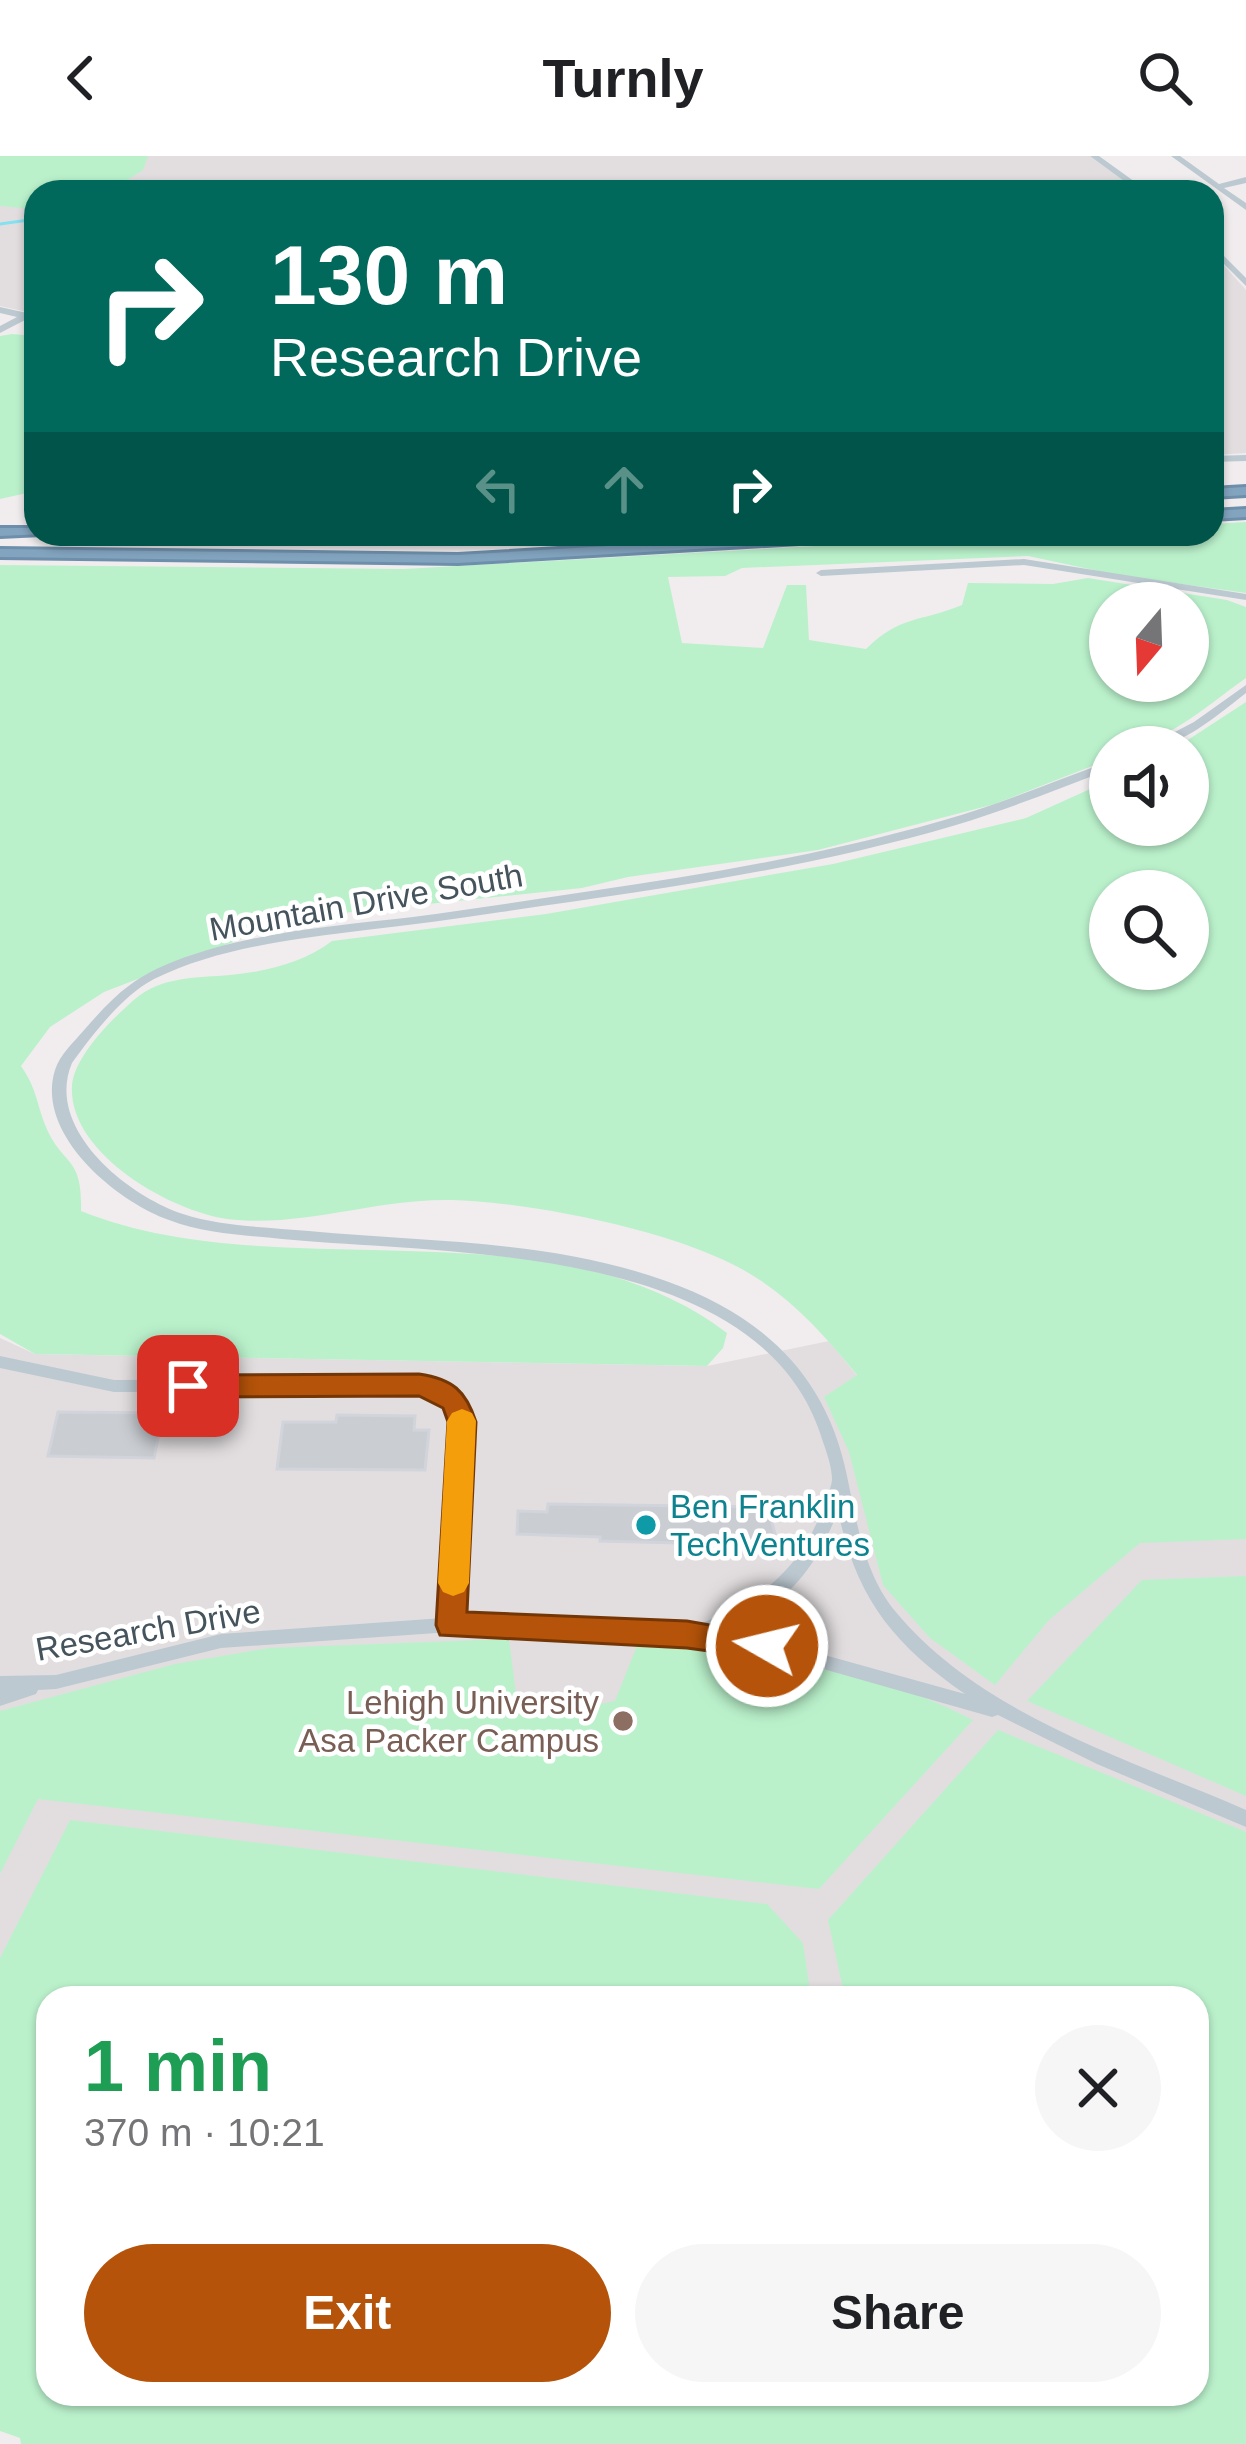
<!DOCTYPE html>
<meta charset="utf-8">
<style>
:root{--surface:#fff;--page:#f6f6f6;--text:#202124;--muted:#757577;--accent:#b45309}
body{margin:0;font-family:Arial,sans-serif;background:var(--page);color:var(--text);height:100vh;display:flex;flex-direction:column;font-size:45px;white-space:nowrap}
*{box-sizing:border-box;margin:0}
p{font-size:39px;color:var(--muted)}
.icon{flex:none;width:66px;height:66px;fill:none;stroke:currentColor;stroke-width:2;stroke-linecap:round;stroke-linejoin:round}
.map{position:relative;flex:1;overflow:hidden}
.panel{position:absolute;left:36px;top:1830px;width:1173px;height:420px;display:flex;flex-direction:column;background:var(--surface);border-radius:36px;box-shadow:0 3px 9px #0004}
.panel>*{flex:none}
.guide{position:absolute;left:24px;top:24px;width:1200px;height:366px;border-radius:36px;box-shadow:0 3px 9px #0004;background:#00695c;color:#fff;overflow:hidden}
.needle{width:78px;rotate:199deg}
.controls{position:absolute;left:1089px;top:426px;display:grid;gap:24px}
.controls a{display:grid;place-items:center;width:120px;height:120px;border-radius:50%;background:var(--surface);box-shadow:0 3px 9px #0004;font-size:60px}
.pin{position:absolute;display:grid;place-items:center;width:102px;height:102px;color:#fff;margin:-51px;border-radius:24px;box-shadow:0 6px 18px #0006}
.me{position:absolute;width:132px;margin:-66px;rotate:278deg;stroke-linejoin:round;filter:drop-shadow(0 0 9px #0008)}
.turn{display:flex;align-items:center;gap:42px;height:252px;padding:0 48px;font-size:54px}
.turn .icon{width:156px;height:156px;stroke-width:2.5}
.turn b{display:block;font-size:84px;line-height:102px}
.lanes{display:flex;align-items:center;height:114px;padding:0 48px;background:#0003;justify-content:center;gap:60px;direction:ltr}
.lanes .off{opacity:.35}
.round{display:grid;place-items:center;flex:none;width:126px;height:126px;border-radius:63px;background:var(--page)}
.headline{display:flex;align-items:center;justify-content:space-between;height:204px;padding:0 48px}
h1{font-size:72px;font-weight:700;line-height:90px;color:#1e9e55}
.action{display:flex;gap:24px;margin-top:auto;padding:24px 48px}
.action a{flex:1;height:138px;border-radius:72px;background:var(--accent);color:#fff;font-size:48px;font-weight:700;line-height:138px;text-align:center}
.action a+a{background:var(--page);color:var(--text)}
header{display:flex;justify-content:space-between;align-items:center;height:156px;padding:0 48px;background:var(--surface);font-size:54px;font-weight:700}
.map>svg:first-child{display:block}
.education{fill:#e2dee0;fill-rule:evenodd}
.green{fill:#baf1cb;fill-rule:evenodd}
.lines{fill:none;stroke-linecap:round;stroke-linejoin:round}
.stream{stroke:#85e0ef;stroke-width:3}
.building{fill:#caced3;stroke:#d1d4da;stroke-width:3}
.highway-casing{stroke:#6e8fab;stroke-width:6}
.minor{fill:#bdc9d1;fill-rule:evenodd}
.highway{fill:#83a4bf;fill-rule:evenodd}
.route{fill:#b45309;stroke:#753606;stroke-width:3}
.slow{fill:#f59e0b}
.culture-dot{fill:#0f9aa8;stroke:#fff;stroke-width:4.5}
.education-dot{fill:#8d6e63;stroke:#fff;stroke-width:4.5}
.labels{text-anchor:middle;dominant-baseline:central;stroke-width:9;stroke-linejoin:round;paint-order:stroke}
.street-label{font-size:33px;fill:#45535c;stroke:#fff}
.culture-label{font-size:33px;fill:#0d838f;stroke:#fff;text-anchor:start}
.education-label{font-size:33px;fill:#785e54;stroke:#fff;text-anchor:end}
</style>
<header><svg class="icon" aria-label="back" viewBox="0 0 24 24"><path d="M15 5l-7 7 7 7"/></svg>Turnly<svg class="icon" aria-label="search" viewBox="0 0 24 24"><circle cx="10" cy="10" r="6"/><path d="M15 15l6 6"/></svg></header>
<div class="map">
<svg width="1246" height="2288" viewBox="0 0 1246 2288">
<rect width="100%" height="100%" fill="#f1edee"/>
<g class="education">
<path d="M 0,0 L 1090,0 L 1140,36 L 36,36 L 36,158 L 0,150 Z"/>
<path d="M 1212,96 L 1246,134 L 1246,297 L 1212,299 Z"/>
<path d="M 0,1182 L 35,1198 L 707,1210 L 829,1185 L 872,1238 L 1246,1289 L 1246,2288 L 377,2288 L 0,2234 ZM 48,1842 L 1197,1842 L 1197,2238 L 48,2238 Z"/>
</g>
<g class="green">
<path d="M 0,0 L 148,0 L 143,14 L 108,36 L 36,36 L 32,53 L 0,50 Z"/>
<path d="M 12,178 L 36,180 L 36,335 L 0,343 L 0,180 Z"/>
<path d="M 1246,366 L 1246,437 L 1117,419 L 1028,400 L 742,412 L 725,420 L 668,421 L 682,487 L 763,492 L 787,429 L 806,429 L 809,484 L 866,493 C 902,458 919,467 962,449 L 968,427 L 1053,428 L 1088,422 L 1227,444 L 1246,451 L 1246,522 C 1203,552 1165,591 1110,591 L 1110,603 L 995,648 L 818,694 L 628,721 L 582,732 L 351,756 L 277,769 L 104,836 L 50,871 L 21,910 C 37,933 36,946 46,971 C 63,1011 83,999 81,1055 C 280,1135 548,1041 727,1177 L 723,1192 L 707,1210 L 35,1198 L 0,1178 L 0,409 L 404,413 L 1032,378 L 1212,378 L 1212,368 ZM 1110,447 L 1188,447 L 1188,525 L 1110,525 Z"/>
<path d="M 1246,546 L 1246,1383 L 1140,1387 L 1049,1464 L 995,1529 L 930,1482 L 883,1429 L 849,1296 L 824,1241 L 857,1219 C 823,1177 785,1135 736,1110 C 666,1073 523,1044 444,1044 C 372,1044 300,1072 227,1063 C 170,1055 68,997 72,930 C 74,900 113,862 135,843 C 162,820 197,822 230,819 C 265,816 305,806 332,785 L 546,758 L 833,708 L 1026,662 L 1110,624 L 1110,669 L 1188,669 L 1188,591 L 1177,591 ZM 1110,735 L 1188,735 L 1188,813 L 1110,813 Z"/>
<path d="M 1246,1420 L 1246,1640 L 1027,1545 L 1142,1424 Z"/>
<path d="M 509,1483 L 516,1538 L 573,1554 L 615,1545 L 638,1487 C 749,1496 873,1511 973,1564 L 819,1733 L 38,1643 L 0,1718 L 0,1555 L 175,1508 L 269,1492 Z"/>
<path d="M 998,1574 L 1246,1676 L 1246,2288 L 21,2288 L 20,2282 L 0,2275 L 0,1802 L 70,1664 L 767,1748 L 803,1787 L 811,1842 L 48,1842 L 48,2238 L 1197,2238 L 1197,1842 L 845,1842 L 828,1764 Z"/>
</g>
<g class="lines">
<path class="stream" d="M 0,68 L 36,63"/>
</g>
<g class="building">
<path d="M 58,1256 L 163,1257 L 154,1302 L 48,1300 Z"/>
<path d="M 337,1259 L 415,1260 L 414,1274 L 429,1274 L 425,1314 L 277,1313 L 283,1266 L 336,1266 Z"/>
<path d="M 548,1348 L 768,1351 L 776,1382 L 757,1382 L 757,1389 L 600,1385 L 600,1381 L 517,1378 L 518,1355 L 547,1356 Z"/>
</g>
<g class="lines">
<g class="highway-casing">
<g id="highway">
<path d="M 1246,331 L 1246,339 L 1212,341 L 1212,333 Z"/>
<path d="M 1246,353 L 1246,361 L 1212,363 L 1212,355 Z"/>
<path d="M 0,372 L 36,372 L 36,378 L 42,378 L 0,380 Z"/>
<path d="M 105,378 L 511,378 L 504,382 L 112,382 Z"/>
<path d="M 809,378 L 891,378 L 884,382 L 458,407 L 0,401 L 0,393 L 458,399 Z"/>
</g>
</g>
<g class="minor">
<path d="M 1090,0 L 1099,0 L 1149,36 L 1139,36 Z"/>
<path d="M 1171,0 L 1180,0 L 1219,28 L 1246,21 L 1246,27 L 1224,32 L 1246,47 L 1246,54 Z"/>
<path d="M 1212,88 L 1246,122 L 1246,130 L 1212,96 Z"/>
<path d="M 0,151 L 36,159 L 36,165 L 27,163 L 0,177 L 0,170 L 17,161 L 0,157 Z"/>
<path d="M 1246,299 L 1246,305 L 1212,306 L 1212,300 Z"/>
<path d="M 1024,403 L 1246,438 L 1246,444 L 1024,409 L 821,420 L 816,417 L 821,414 Z"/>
<path d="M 1246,529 L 1246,537 C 1217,559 1183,591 1146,591 L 1194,566 Z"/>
<path d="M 1110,605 L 1110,613 C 1059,633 1008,653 956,669 C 808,713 653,734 501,756 C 456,763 411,769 366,774 C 295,783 219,791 154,823 C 123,839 92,879 72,907 C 44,973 128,1040 183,1058 C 223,1071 268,1071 309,1075 C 428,1086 552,1084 666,1125 C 762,1159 827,1219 847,1320 C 857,1367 864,1417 895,1455 C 982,1560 1125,1601 1246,1654 L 1246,1671 L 1097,1608 L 998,1559 L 992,1561 L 767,1497 L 687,1485 L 557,1477 L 451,1476 L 221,1492 L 56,1533 L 38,1534 L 36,1538 L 0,1550 L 0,1520 L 56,1519 L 221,1478 L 443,1462 L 454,1266 C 449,1247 438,1239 419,1235 L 114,1236 L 0,1212 L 0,1200 L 114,1224 L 419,1223 C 447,1229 462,1238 470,1266 L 460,1462 C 511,1462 562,1463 613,1466 C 634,1468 670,1474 690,1471 C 701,1469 715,1461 725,1457 C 776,1434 806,1399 825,1347 C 827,1341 832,1329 832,1323 C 832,1312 827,1297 823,1286 C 765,1086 446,1099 282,1083 C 245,1079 205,1078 169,1064 C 116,1045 35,978 55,914 C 60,898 74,886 85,873 C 114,840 133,821 175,805 C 251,776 334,770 413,761 C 473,753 531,744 591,735 C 708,718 826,698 941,665 C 999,649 1054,625 1110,605 ZM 838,1355 C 856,1442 893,1488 965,1538 L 774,1485 L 768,1451 C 803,1429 823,1394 838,1355 ZM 753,1460 L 757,1481 L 717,1475 Z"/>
</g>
<use href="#highway" class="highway"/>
</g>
<path class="route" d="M 419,1218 C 453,1223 466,1235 476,1266 L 467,1456 L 687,1465 L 778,1481 L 783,1490 L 778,1500 L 767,1503 L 687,1492 L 440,1479 L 436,1469 L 448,1266 L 443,1252 L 419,1240 L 188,1241 L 174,1230 L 188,1219 Z"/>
<path class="slow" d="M 462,1253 L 472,1257 L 476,1265 L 469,1427 L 464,1436 L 453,1440 L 443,1436 L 438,1427 L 447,1265 L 452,1257 Z"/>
<circle class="culture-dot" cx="646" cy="1369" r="12"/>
<circle class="education-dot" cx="623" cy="1565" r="12"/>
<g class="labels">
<g class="street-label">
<text transform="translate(366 746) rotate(-10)">Mountain Drive South</text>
<text transform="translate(148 1474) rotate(-10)">Research Drive</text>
</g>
<g class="culture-label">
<text x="670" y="1350">Ben Franklin<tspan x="670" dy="38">TechVentures</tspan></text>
</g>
<g class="education-label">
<text x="599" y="1546">Lehigh University<tspan x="599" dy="38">Asa Packer Campus</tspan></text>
</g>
</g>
</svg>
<div class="controls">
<a><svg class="needle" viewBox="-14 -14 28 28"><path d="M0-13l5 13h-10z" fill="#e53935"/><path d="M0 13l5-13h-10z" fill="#757577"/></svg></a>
<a><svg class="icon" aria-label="sound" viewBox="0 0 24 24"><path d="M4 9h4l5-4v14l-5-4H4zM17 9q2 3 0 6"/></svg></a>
<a><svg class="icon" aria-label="search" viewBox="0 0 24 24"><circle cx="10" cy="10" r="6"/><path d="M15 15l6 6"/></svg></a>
</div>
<div class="pin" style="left:188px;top:1230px;background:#d93025"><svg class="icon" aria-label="arrive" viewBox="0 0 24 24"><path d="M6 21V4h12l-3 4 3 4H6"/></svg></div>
<svg class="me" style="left:767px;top:1490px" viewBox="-20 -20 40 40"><circle r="17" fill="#b45309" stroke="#fff" stroke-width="3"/><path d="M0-11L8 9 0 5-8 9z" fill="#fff"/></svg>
<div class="guide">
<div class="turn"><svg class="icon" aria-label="right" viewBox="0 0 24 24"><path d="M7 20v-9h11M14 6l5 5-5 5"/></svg><div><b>130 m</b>Research Drive</div></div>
<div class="lanes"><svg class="icon off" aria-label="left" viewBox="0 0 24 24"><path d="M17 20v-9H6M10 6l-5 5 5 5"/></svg><svg class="icon off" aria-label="ahead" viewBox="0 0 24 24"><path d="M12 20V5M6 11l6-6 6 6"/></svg><svg class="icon" aria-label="right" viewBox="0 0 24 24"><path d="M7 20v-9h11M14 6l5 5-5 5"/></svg></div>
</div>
<section class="panel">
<div class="headline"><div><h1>1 min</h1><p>370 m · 10:21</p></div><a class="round"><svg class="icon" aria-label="close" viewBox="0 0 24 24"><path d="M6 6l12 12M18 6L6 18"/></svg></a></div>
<div class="action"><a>Exit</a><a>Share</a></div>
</section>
</div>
